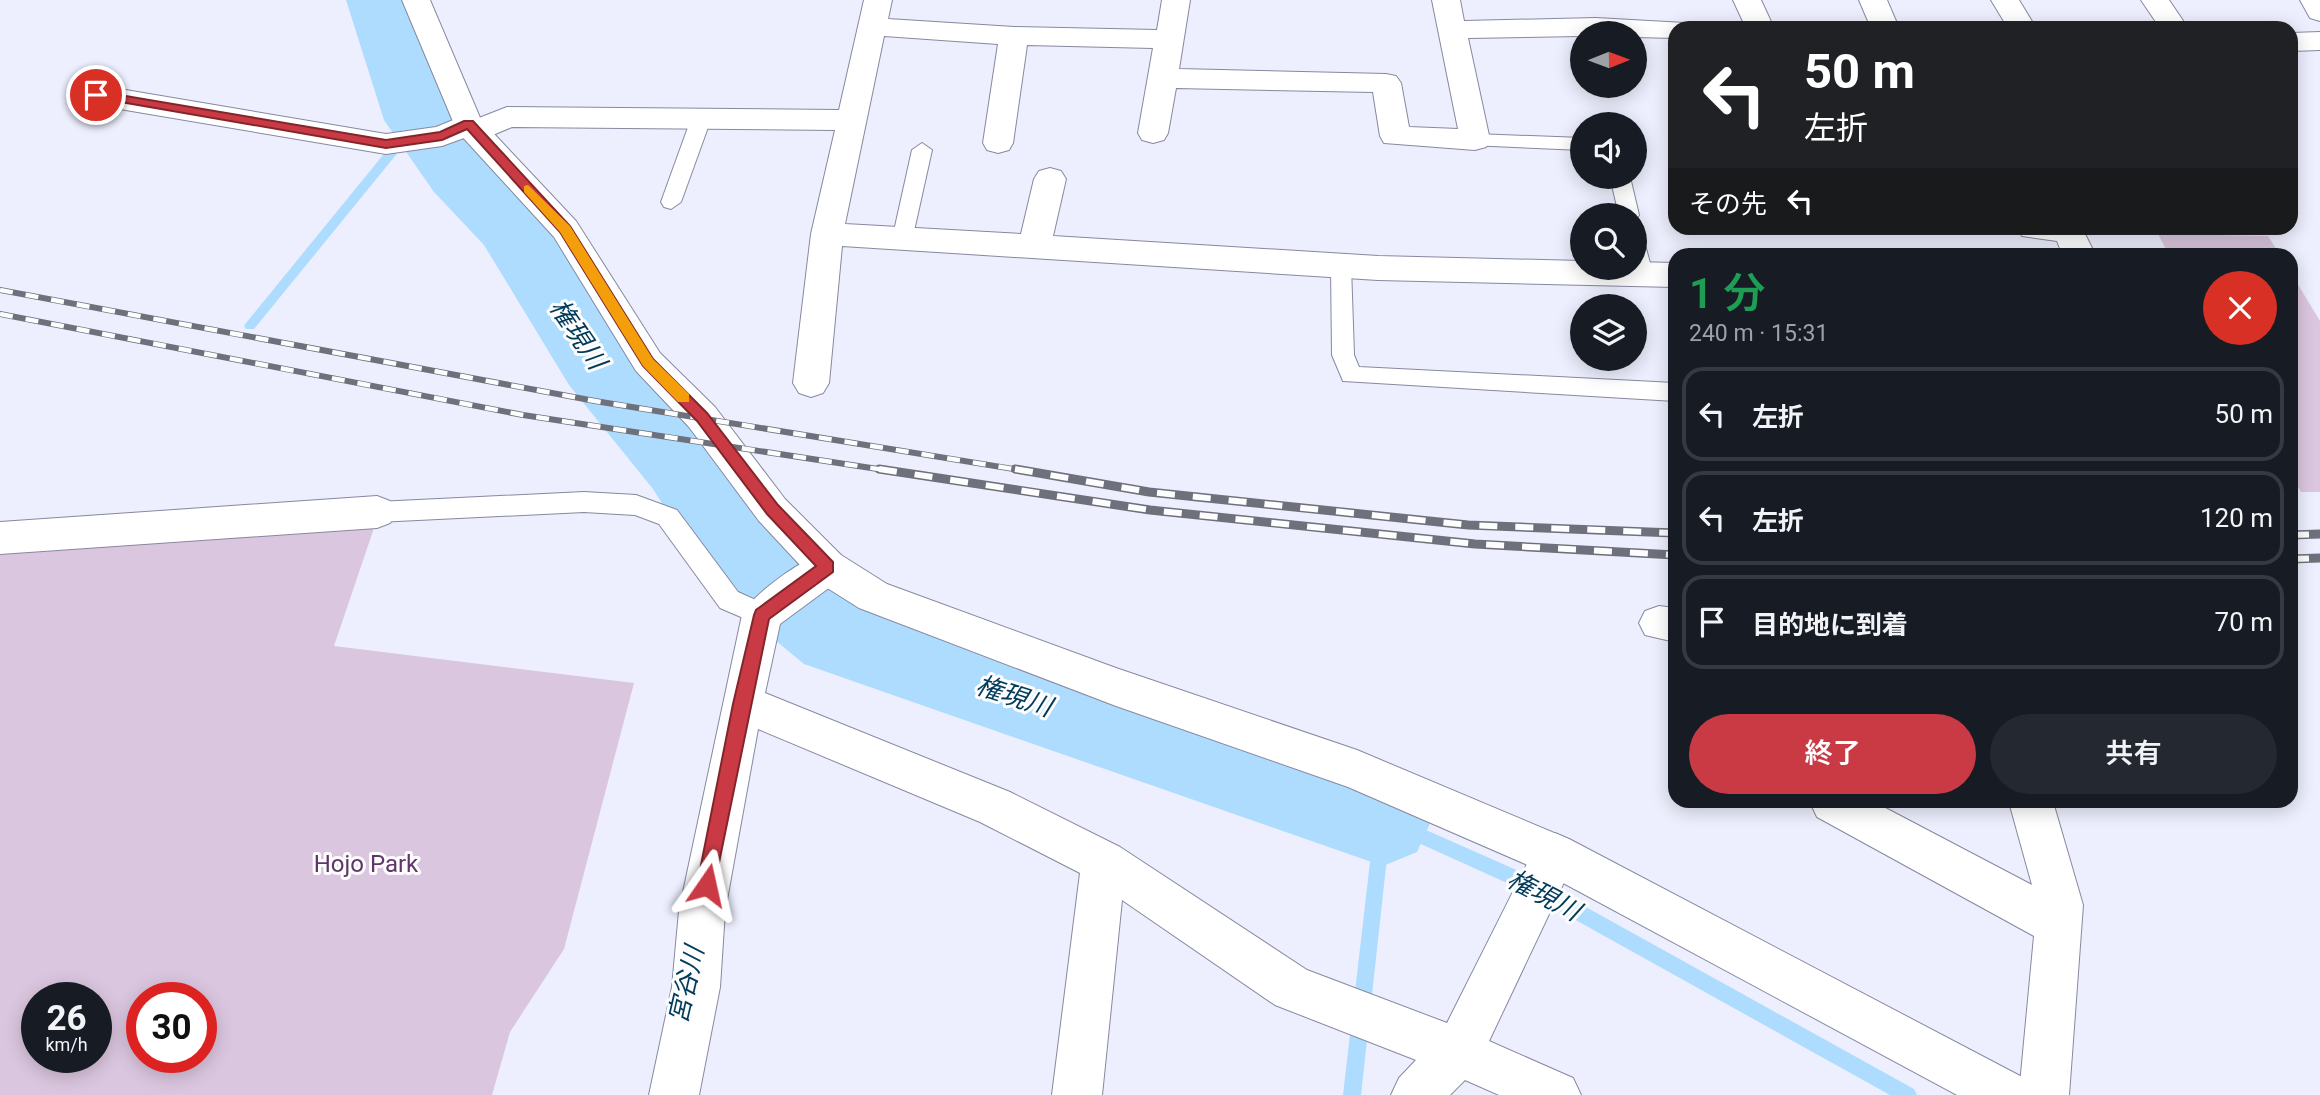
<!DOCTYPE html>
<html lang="ja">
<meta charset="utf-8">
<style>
:root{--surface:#171b24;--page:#242831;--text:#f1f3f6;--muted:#9ea1a6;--line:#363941;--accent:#ca3a44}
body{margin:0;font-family:Roboto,"Noto Sans JP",sans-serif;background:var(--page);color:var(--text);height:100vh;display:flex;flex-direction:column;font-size:26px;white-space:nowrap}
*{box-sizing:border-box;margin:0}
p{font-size:23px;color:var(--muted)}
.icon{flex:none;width:38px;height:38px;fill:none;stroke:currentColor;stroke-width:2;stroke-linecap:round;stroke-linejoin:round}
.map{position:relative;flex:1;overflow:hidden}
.panel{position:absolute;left:1668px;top:248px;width:630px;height:560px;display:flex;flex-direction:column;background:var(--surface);border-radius:21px;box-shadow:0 4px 18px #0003}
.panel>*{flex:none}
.guide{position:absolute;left:1668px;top:21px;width:630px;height:214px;border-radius:21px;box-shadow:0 4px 18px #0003;background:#202124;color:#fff;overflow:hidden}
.needle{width:46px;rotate:89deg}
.tools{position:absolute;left:1570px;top:21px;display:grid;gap:14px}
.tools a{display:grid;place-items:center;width:77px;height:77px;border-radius:50%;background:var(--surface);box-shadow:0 4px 18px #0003;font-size:35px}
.speed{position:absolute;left:21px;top:982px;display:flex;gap:14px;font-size:35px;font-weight:700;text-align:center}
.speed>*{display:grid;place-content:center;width:91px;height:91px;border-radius:50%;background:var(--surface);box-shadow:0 4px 18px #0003;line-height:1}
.speed small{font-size:18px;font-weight:400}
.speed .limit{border:10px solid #d22;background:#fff;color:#111}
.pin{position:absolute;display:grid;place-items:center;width:60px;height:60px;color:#fff;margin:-30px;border:4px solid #fff;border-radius:50%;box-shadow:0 2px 7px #0007}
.me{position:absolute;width:77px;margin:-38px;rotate:11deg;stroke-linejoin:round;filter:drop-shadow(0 0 5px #0008)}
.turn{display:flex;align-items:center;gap:24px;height:147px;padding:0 21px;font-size:32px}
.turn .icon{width:91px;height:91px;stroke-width:2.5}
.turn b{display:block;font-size:49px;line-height:60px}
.then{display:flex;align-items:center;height:66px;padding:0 21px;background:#0003;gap:14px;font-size:26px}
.round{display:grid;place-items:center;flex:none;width:74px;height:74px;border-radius:37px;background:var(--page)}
.summary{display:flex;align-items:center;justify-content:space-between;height:119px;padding:0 21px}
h1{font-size:42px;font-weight:600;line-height:52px;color:#1e9e55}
.cta{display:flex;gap:14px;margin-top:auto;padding:14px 21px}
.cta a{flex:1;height:80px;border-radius:42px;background:var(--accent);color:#fff;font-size:28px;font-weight:600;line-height:80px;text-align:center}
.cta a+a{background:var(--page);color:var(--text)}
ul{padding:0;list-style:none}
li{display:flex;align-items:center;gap:21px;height:94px;margin:0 14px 10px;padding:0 7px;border:4px solid var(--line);border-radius:21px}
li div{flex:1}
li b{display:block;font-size:26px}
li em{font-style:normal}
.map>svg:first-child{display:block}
.green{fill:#dbc6df;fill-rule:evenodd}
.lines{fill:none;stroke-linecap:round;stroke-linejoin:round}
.stream{fill:#addcfe;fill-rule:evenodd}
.river{fill:#addcfe;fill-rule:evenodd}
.service-casing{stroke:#86899f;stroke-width:2}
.minor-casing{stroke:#86899f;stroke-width:2}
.tertiary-casing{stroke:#86899f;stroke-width:2}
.service{fill:#fff;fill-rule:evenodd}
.minor{fill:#fff;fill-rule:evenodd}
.tertiary{fill:#fff;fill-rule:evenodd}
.rail-far1-casing{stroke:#6e707b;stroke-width:6}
.rail-casing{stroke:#6e707b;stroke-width:9}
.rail-far1{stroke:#fdfdfd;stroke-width:4.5;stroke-dasharray:13;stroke-linecap:butt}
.rail{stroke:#fdfdfd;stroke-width:6;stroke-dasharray:18;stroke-linecap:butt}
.route{fill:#ca3a44;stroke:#83262c;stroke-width:2}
.slow{fill:#f59e0b}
.labels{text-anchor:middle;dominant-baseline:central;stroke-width:6;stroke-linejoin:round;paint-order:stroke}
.park-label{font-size:24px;fill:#603569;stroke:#fdfdfd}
.water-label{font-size:26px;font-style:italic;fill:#003b5a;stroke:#fdfdfd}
</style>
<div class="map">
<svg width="2320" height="1095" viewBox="0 0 2320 1095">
<rect width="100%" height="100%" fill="#edeffe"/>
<g class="green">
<path d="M 2158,234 L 2268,236 L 2280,255 L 2169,255 Z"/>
<path d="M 2291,273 L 2320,321 L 2320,492 L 2301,492 L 2291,474 Z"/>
<path d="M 374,528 L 334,646 L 634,683 L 564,949 L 510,1032 L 492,1095 L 0,1095 L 0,552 ZM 37,998 L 96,998 L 96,1057 L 37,1057 ZM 142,998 L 201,998 L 201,1057 L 142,1057 Z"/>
</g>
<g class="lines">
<g class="stream">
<path d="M 418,116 L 423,120 L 422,123 L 254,329 L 246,329 L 244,326 L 246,323 L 414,117 Z"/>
<path d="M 1383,811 L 1530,876 L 1914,1089 L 1917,1095 L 1890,1095 L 1518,888 L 1390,830 L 1361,1095 L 1343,1095 L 1375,819 L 1377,814 Z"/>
</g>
<path class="river" d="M 346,0 L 408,0 L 450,114 L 484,158 L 534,209 L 623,343 L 711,443 L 766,523 L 809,563 L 865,606 L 1417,786 L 1432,819 L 1417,852 L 1383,866 L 804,664 L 747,617 L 706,573 L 653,489 L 569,385 L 484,245 L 434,192 L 384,120 Z"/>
<g class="service-casing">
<g id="service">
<path d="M 701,113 L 711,119 L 681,202 L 671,209 L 664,207 L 661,202 L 691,119 Z"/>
<path d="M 1475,134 L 1582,138 L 1582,150 L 1468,145 L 1465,140 L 1468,135 Z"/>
<path d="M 922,143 L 932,150 L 912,240 L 909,245 L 895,245 L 892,240 L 912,150 Z"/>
<path d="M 1610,177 L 1630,177 L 1639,215 L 1636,220 L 1634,215 L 1619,215 Z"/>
<path d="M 1634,234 L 1644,241 L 1653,274 L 1649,279 L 1635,279 L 1630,268 L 1634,268 Z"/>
<path d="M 1341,258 L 1348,261 L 1351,266 L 1354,355 L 1359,367 L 1675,383 L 1675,401 L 1343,381 L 1332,355 L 1331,266 L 1334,261 Z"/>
<path d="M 584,492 L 636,495 L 677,510 L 738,592 L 771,607 L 775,615 L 771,623 L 762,626 L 720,608 L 659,524 L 635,515 L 584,512 L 377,522 L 368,519 L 365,512 L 368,505 L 377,502 Z"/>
</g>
</g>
<g class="minor-casing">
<g id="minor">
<path d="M 864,0 L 892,0 L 888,19 L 1014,27 L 1157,30 L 1162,0 L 1190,0 L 1179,69 L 1386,74 L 1396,76 L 1401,83 L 1409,127 L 1458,129 L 1432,0 L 1460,0 L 1464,21 L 1596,18 L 1685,23 L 1689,28 L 1675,28 L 1675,38 L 1634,37 L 1634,33 L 1582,33 L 1582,36 L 1468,38 L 1490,140 L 1486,147 L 1475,150 L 1384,143 L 1380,136 L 1373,92 L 1176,88 L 1168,133 L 1164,140 L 1153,143 L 1142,140 L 1138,133 L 1153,48 L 1027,45 L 1013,143 L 1009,150 L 998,153 L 987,150 L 983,143 L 998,44 L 884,36 L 845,224 L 1021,234 L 1034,179 L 1039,171 L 1050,168 L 1061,171 L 1066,179 L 1053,236 L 1378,256 L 1582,261 L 1582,268 L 1634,268 L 1634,262 L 1675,263 L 1675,287 L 1378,280 L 842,246 L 829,383 L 823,393 L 811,397 L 799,393 L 793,383 L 811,234 L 835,130 L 512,127 L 476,142 L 464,138 L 442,146 L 386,154 L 96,105 L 86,102 L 81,95 L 86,88 L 96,85 L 386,134 L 436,127 L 468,114 L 479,118 L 507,107 L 839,110 Z"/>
<path d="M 1733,0 L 1761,0 L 1774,28 L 1746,28 Z"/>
<path d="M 1859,0 L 1887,0 L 1899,28 L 1871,28 Z"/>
<path d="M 1991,0 L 2019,0 L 2036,28 L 2008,28 Z"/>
<path d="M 2141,0 L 2169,0 L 2188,28 L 2160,28 Z"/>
<path d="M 2300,0 L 2320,0 L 2320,21 L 2310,18 Z"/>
<path d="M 2320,32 L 2320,50 L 2291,51 L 2291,33 Z"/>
<path d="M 2017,228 L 2082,228 L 2096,256 L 2063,256 L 2057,241 L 2022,236 Z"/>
<path d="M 377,496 L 390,501 L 396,512 L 390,523 L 377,528 L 0,554 L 0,522 Z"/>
<path d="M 827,551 L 841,555 L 846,567 L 841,579 L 780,624 L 765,693 L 1010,792 L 1120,847 L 1307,970 L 1447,1023 L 1539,840 L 1555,833 L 1571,840 L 1577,855 L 1489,1041 L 1573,1078 L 1581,1095 L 1499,1095 L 1465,1080 L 1450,1095 L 1391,1095 L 1399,1078 L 1416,1060 L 1275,1005 L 1122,900 L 1102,1095 L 1052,1095 L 1080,873 L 980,822 L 758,729 L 725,911 L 720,987 L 699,1095 L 649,1095 L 672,987 L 679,911 L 742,615 C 753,593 803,559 827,551 Z"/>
<path d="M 1659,606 L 1675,608 L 1675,642 L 1645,635 L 1639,623 L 1645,611 Z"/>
<path d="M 1810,802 L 1874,802 L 2032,885 L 2009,802 L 2053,802 L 2083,905 L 2069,1095 L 2019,1095 L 2034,936 L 1817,817 Z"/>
</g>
</g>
<g class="tertiary-casing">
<path id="tertiary" d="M 402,0 L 430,0 L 481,120 L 576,221 L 660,353 L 715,407 L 785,499 L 841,555 L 887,584 L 1116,668 L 1357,750 L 1571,840 L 2024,1078 L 2032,1095 L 1957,1095 L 1539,870 L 1348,787 L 1116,706 L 859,608 L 813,579 L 759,521 L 689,427 L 636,371 L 554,237 L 457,131 Z"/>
</g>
<use href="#service" class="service"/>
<use href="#minor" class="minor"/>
<use href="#tertiary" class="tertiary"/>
<g class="rail-far1-casing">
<g id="rail-far1">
<path d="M 0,290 L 595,401 L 1026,471"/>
<path d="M 0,314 L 523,415 L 891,471"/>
</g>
</g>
<g class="rail-casing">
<g id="rail">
<path d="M 879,469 L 1150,510 L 1475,544 L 1675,555"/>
<path d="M 1015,469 L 1149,492 L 1468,525 L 1675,533"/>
<path d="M 2291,535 L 2320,534"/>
<path d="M 2291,559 L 2320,558"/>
</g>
</g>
<use href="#rail-far1" class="rail-far1"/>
<use href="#rail" class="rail"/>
</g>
<path class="route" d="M 96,91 L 386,140 L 440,132 L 464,121 L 473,121 L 570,226 L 653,359 L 707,413 L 778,505 L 833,562 L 833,572 L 769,619 L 713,892 L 707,894 L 700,892 L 697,885 L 733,704 L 754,615 L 756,610 L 816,566 L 767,514 L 697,421 L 643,366 L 560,232 L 467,129 L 442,140 L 386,148 L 92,97 L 90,95 Z"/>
<path class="slow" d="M 528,185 L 570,226 L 653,359 L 689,394 L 689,402 L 678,402 L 643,366 L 560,232 L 524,192 L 524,186 Z"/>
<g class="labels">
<g class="park-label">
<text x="366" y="864">Hojo Park</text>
</g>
<g class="water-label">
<text transform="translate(578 334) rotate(56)">権現川</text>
<text transform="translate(1014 696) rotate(18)">権現川</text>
<text transform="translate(1544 895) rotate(28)">権現川</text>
<text transform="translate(686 985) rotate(-77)">宮谷川</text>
</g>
</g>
</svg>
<div class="tools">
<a><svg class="needle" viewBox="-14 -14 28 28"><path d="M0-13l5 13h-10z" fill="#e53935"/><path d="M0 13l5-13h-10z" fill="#9ea1a6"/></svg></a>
<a><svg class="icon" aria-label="sound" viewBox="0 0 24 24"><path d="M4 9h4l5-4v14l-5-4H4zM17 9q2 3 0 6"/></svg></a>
<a><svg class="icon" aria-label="search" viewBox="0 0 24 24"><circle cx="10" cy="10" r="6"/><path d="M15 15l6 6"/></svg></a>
<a><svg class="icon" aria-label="layers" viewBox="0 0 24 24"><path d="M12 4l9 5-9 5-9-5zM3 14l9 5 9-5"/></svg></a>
</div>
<div class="speed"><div>26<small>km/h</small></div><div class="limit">30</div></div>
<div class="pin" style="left:96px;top:95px;background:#d93025"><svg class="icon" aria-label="arrive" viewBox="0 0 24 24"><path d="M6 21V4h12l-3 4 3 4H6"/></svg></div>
<svg class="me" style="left:707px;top:885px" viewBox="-20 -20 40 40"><path d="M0-17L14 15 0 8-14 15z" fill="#ca3a44" stroke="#fff" stroke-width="4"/></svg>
<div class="guide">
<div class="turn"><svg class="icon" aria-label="left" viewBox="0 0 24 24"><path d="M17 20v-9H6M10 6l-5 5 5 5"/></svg><div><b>50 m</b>左折</div></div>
<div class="then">その先<svg class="icon" aria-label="left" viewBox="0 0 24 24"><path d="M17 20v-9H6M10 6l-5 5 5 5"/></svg></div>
</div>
<section class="panel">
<div class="summary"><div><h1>1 分</h1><p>240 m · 15:31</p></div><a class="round" style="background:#d93025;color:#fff"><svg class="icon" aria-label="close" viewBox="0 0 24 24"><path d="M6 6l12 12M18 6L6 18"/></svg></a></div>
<ul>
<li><svg class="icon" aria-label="left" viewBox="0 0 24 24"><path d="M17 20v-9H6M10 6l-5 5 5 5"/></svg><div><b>左折</b></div><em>50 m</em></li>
<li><svg class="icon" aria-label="left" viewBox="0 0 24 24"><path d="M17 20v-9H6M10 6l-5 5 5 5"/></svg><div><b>左折</b></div><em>120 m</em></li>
<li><svg class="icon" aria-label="arrive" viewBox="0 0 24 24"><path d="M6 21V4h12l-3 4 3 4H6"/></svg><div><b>目的地に到着</b></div><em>70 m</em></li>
</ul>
<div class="cta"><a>終了</a><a>共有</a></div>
</section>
</div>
